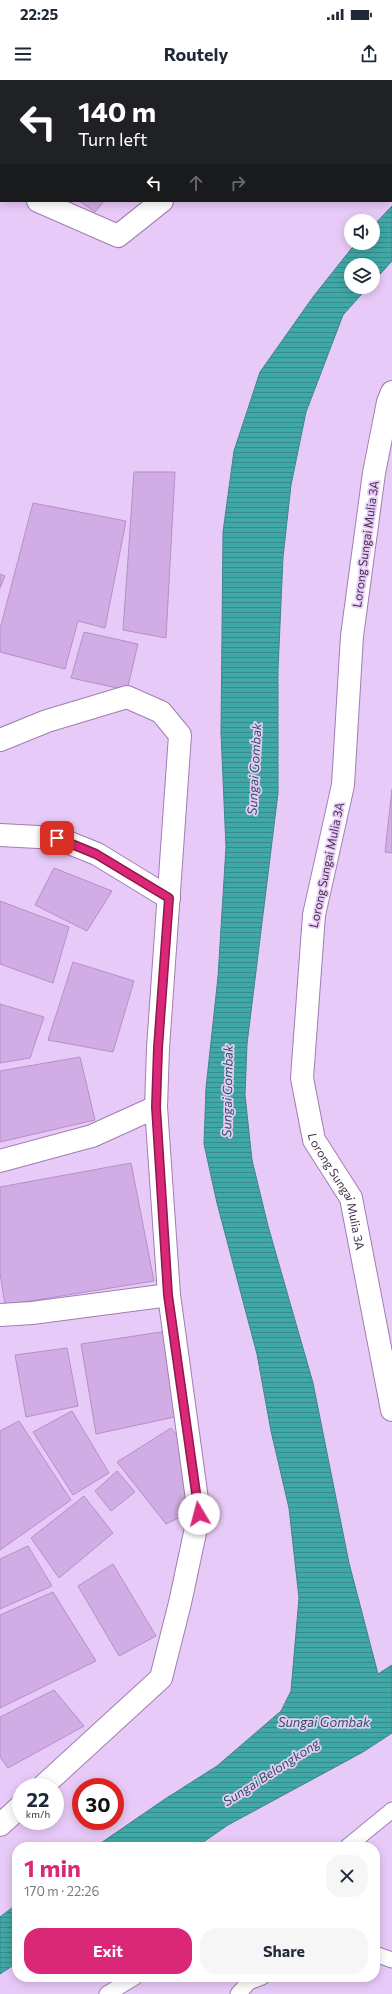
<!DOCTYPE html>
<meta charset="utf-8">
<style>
:root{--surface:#fff;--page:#f6f6f7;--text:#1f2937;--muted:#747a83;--accent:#db2777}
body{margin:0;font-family:Commissioner,sans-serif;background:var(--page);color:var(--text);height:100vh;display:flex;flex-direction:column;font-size:15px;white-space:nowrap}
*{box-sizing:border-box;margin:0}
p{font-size:13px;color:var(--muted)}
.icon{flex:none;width:22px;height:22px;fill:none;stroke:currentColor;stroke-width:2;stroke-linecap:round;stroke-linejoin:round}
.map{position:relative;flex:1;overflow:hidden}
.sheet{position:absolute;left:12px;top:1762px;width:368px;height:140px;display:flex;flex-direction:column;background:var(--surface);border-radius:16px;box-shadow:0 2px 10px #0003}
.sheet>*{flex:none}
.banner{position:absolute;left:0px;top:0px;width:392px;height:122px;box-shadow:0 2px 10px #0003;background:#202124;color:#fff;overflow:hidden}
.buttons{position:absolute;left:344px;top:134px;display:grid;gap:8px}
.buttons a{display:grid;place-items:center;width:36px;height:36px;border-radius:50%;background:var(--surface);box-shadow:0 2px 10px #0003;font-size:20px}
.speed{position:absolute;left:12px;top:1698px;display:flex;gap:8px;font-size:20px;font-weight:700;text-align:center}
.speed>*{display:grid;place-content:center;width:52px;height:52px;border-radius:50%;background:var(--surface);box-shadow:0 2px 10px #0003;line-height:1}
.speed small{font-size:10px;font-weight:400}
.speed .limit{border:6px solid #d22;background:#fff;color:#111}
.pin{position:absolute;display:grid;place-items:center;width:34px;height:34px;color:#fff;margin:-17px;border-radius:8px;box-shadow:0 2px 6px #0006}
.me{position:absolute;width:44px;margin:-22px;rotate:352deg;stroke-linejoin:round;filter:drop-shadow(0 0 3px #0008)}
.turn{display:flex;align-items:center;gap:14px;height:84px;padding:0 12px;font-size:18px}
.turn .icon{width:52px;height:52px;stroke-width:2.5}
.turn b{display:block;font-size:28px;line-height:34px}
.lanes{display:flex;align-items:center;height:38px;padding:0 12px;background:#0003;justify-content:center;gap:20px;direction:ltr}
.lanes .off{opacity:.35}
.round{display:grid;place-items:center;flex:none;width:42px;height:42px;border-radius:16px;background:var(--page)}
.summary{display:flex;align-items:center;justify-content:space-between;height:68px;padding:0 12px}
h1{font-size:24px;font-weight:700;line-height:30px;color:var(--accent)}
.action{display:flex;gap:8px;margin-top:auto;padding:8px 12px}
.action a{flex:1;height:46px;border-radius:16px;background:var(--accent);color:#fff;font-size:16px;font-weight:700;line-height:46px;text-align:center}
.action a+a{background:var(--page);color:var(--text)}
.status{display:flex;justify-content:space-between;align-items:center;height:28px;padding:0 20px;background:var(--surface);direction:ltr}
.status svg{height:11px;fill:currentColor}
header{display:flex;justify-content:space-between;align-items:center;height:52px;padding:0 12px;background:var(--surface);font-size:18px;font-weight:700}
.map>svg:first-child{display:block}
.water{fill:url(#water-rules);stroke:#40858b}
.building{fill:#d2ade5;stroke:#b390c6}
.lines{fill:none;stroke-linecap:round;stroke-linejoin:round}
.lane-casing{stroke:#a07db2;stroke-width:17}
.street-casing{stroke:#a07db2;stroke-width:24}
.lane{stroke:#fff;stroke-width:15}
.street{stroke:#fff;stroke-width:22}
.route-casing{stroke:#8e194d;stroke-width:10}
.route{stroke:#db2777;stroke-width:7}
.labels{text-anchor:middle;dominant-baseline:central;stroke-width:3.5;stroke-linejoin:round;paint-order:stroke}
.street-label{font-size:12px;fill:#413249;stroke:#e8caf8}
.water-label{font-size:13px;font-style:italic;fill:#285555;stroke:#e8caf8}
</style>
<div class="status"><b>22:25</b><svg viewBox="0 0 49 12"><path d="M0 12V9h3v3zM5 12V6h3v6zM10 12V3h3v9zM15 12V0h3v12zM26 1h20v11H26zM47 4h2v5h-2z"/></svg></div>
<header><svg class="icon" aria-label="menu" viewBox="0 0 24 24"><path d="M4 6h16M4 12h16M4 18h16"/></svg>Routely<svg class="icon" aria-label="share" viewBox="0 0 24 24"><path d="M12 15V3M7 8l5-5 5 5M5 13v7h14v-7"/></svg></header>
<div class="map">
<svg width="392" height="1914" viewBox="0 0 392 1914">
<defs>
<pattern id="water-rules" width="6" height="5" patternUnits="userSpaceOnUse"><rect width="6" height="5" fill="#40a8a7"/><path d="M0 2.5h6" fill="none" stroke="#37898a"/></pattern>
</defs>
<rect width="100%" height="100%" fill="#e8caf8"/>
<g class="water">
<path d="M 392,126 L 392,181 L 373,202 L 373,185 L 351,185 L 351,207 L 368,207 L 343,235 L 306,332 L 291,405 L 283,477 L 278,590 L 278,713 L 247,964 L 245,1015 L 252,1080 L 268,1146 L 313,1303 L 349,1483 L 378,1594 L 392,1585 L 392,1653 L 363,1672 L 228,1745 L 196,1767 L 95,1767 L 165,1719 L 217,1686 L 281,1631 L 291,1611 L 299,1518 L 289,1428 L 271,1351 L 257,1274 L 217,1123 L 204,1064 L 206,1008 L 218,897 L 226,767 L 221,653 L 223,452 L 234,371 L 260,292 L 313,217 L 351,169 L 357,163 L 373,163 L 373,146 Z"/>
<path d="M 17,1824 L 17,1883 L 0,1894 L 0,1837 Z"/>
</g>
<g class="building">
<path d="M 222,0 L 270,0 L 269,1 Z"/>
<path d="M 353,0 L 372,0 L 374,1 L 352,1 Z"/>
<path d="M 391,14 L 392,15 L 391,77 Z"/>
<path d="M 79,121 L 104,121 L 95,132 Z"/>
<path d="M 134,392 L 175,392 L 166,558 L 123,550 Z"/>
<path d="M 33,423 L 126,441 L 105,548 L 78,541 L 65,589 L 0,572 L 0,549 Z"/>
<path d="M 0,494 L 5,496 L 0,508 Z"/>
<path d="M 84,552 L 138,564 L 127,610 L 71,598 Z"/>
<path d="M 392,709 L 392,773 L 385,772 Z"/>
<path d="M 54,788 L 112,811 L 87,851 L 35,825 Z"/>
<path d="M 0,821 L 69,847 L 53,903 L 0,884 Z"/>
<path d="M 73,882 L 134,901 L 113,972 L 48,960 Z"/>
<path d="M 0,924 L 44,937 L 30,978 L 0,983 Z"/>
<path d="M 80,977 L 95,1040 L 0,1062 L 0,991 Z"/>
<path d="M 131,1083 L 154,1201 L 5,1225 L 0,1193 L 0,1107 Z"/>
<path d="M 168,1251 L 179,1336 L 96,1354 L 81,1264 Z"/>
<path d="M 67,1268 L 78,1326 L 26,1337 L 15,1275 Z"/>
<path d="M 72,1331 L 109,1393 L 73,1415 L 33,1352 Z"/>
<path d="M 19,1341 L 71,1420 L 0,1470 L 0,1351 Z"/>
<path d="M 171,1348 L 184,1364 L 193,1431 L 166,1444 L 117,1382 Z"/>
<path d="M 117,1391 L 135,1412 L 111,1431 L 95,1411 Z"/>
<path d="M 84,1416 L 113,1453 L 59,1498 L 31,1458 Z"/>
<path d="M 28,1466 L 52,1506 L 0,1529 L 0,1479 Z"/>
<path d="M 113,1484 L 156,1556 L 119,1576 L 78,1506 Z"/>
<path d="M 53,1512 L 96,1581 L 0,1628 L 0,1535 Z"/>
<path d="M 54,1610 L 84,1646 L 8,1688 L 0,1677 L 0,1637 Z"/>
</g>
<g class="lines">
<g class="lane-casing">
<g id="lane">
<path d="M 347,1767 L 392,1730"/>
<path d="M 375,1874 L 392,1880"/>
<path d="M 107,1914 L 135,1897"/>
<path d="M 238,1914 L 249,1902 L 262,1897"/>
</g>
</g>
<g class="street-casing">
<g id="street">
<path d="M 311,1 L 313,0"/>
<path d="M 0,104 L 1,105"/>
<path d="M 38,121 L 118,156 L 162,121"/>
<path id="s1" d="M 392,312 L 388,322 L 374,393 L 352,556 L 343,705 L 314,835 L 302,998 L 314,1060 L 351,1118 L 392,1330"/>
<path d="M 0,660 L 47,641 L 127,617 L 161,632 L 180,655 L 158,968 L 156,1027 L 169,1215 L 199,1434 L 180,1523 L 161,1598 L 42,1707"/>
<path d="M 0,755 L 57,758 L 97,774 L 169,818"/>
<path d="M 0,1081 L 92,1056 L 156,1027"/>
<path d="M 0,1235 L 32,1233 L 169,1215"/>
<path d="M 0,1745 L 21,1726"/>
</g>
</g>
<use href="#lane" class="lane"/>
<use href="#street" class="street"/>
</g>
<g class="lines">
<g class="route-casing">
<path id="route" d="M 57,758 L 96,774 L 169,818 L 158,968 L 156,1027 L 168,1215 L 199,1434"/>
</g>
<use href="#route" class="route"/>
</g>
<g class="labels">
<g class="street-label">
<text transform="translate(365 464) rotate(-82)">Lorong Sungai Mulia 3A</text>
<text transform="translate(326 785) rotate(-78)">Lorong Sungai Mulia 3A</text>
<text stroke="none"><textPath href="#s1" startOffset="814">Lorong Sungai Mulia 3A</textPath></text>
</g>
<g class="water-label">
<text transform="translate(254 689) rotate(-87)">Sungai Gombak</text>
<text transform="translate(227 1011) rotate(-89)">Sungai Gombak</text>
<text x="324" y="1642">Sungai Gombak</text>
<text transform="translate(271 1692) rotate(-33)">Sungai Belongkong</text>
</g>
</g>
</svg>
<div class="buttons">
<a><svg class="icon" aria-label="sound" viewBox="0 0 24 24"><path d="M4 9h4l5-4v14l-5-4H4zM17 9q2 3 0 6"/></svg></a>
<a><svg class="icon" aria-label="layers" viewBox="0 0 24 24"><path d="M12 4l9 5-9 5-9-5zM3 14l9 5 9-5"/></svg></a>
</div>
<div class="speed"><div>22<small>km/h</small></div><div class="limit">30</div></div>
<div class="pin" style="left:57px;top:758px;background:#d93025"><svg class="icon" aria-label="arrive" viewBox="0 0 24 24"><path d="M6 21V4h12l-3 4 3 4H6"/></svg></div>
<svg class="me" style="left:199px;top:1434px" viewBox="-20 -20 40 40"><circle r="19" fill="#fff"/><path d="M0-13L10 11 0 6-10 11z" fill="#db2777"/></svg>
<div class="banner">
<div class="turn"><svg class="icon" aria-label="left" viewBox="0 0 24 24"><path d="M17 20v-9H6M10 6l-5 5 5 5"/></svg><div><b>140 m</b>Turn left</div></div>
<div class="lanes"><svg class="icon" aria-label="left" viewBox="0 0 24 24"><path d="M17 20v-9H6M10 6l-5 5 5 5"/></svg><svg class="icon off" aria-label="ahead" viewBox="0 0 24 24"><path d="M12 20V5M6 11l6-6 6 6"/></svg><svg class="icon off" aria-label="right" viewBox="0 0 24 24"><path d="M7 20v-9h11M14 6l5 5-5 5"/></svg></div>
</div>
<section class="sheet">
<div class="summary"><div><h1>1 min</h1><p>170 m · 22:26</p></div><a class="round"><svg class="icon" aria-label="close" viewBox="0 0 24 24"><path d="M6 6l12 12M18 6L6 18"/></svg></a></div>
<div class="action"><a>Exit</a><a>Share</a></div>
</section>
</div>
